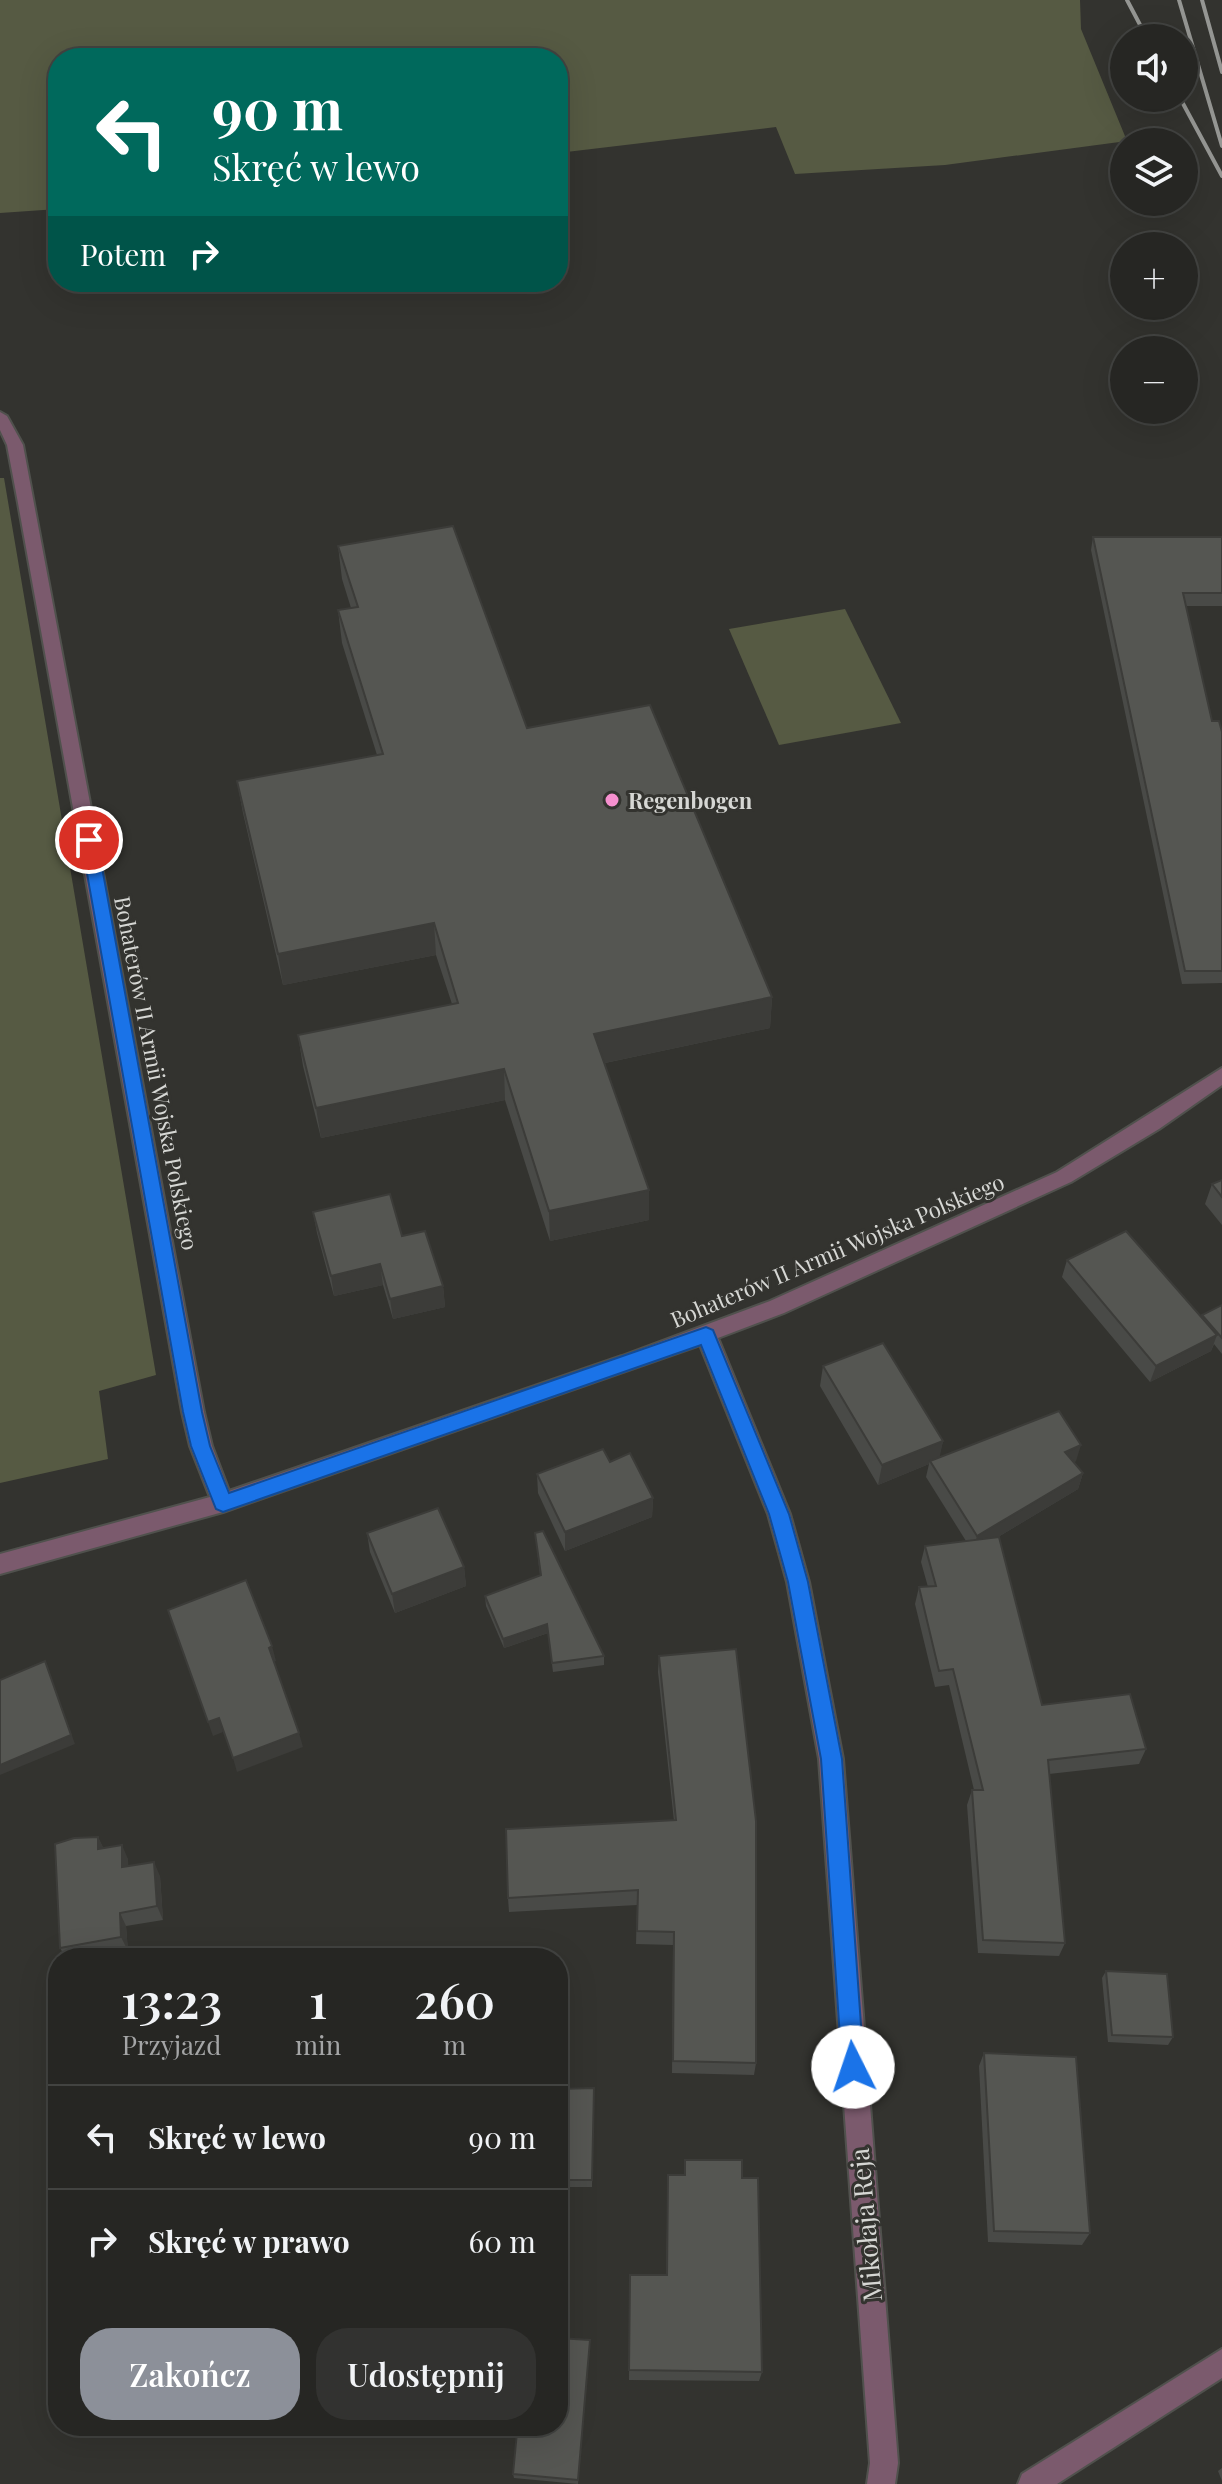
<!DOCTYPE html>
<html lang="pl">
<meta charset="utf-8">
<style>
:root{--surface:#262623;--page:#323230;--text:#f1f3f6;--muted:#a4a5a6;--line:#424341;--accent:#8c9099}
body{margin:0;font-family:"Playfair Display",serif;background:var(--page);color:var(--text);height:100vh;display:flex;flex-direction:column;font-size:30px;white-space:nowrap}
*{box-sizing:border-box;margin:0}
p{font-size:26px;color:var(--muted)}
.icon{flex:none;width:44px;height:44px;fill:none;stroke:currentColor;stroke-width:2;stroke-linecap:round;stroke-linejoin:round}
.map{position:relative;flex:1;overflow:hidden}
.side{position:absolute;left:48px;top:1948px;width:520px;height:488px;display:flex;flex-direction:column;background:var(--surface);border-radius:32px;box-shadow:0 8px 32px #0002,0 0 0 2px var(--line)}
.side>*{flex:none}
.banner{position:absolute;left:48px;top:48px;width:520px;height:244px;border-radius:32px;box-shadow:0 8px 32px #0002,0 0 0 2px var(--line);background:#00695c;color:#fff;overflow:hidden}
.buttons{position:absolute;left:1110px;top:24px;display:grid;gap:16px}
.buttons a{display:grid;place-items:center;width:88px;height:88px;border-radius:50%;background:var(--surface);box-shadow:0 8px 32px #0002,0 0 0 2px var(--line);font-size:40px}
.pin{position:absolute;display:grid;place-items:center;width:68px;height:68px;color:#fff;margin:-34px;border:4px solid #fff;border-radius:50%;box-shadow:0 2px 8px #0007}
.me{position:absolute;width:88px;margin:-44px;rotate:356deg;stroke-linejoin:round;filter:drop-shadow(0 0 6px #0008)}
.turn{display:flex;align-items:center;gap:28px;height:168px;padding:0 32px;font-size:36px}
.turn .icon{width:104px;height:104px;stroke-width:2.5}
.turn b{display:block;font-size:56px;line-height:68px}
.then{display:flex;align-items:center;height:76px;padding:0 32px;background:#0003;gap:16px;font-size:30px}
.eta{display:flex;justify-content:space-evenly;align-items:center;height:136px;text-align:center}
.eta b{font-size:48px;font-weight:600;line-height:56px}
.primary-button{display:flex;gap:16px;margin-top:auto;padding:16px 32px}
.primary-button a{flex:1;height:92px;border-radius:32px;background:var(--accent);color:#fff;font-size:32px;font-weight:600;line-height:92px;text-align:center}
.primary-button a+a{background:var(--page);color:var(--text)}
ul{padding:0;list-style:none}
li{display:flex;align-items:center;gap:24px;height:104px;padding:0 32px;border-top:2px solid var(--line)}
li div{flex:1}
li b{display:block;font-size:30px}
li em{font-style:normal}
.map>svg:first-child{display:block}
.green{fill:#565a43}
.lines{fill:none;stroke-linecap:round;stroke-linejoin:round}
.minor-casing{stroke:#50514d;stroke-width:4}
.minor{fill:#7b5a6d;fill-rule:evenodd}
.rail{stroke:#959693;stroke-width:4}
.wall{fill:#494a47}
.shaded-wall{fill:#3c3c39}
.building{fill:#555652;stroke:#3c3c39;stroke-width:2}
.route{fill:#1a73e8;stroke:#114b97;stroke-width:2}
.poi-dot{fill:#f690cf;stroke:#33332f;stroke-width:3}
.labels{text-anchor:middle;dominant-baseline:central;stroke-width:6;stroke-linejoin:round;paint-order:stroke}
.poi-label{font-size:22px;font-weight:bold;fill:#d6d7d4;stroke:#33332f;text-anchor:start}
.street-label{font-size:22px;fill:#d6d7d4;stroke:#33332f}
.near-street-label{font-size:26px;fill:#d6d7d4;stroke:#33332f}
</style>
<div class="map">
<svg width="1222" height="2484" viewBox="0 0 1222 2484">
<rect width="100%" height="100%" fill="#33332f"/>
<g class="green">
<path d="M 0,0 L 1080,0 L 1081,29 L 1127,141 L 945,165 L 795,174 L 776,127 L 558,153 L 558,58 L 58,58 L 58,209 L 0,213 Z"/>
<path d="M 0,478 L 4,478 L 156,1375 L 99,1391 L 108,1459 L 0,1483 Z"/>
<path d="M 845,609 L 901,723 L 779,745 L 729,629 Z"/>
</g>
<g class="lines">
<g class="minor-casing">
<g id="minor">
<path d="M 0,412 L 7,416 L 23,445 L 204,1412 L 212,1446 L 229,1491 L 622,1356 L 770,1301 L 1057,1172 L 1222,1068 L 1222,1085 L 1159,1129 L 1071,1182 L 784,1313 L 718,1338 L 790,1514 L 809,1582 L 843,1759 L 898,2463 L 895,2484 L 867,2484 L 870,2463 L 819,1759 L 787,1582 L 768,1514 L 700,1345 L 223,1512 L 0,1574 L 0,1554 L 210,1497 L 190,1446 L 182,1412 L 18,503 L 7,445 L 0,430 Z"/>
<path d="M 1222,2349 L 1222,2378 L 1057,2484 L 1018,2484 L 1022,2474 Z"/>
</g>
</g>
<use href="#minor" class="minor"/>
<g class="rail">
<path d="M 1127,0 L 1147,38"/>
<path d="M 1179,0 L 1222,146"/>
<path d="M 1202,0 L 1222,72"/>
<path d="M 1180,98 L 1222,176"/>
</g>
</g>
<g class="wall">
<path d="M 1093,537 L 1222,537 L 1222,606 L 1186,606 L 1212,721 L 1222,732 L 1222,983 L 1182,984 L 1091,550 Z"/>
<path d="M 338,546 L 527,728 L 772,997 L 770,1028 L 605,1063 L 649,1220 L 550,1241 L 505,1100 L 321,1138 L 303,1066 L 298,1035 L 452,1004 L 436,955 L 283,985 L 243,813 L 237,781 L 377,755 L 342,643 L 338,610 L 351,608 L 342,579 Z"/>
<path d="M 1222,1180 L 1222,1225 L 1205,1204 L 1212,1184 Z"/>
<path d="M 313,1212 L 402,1236 L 443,1286 L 445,1307 L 393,1319 L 383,1285 L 334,1296 L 317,1233 Z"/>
<path d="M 1067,1260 L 1201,1317 L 1202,1315 L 1222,1305 L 1222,1354 L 1214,1344 L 1211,1351 L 1150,1382 L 1062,1277 Z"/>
<path d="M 823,1366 L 943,1441 L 939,1457 L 1076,1461 L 1073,1462 L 1083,1473 L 1078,1489 L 998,1537 L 1042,1705 L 1146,1749 L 1139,1764 L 1049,1774 L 1065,1943 L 1059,1956 L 978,1953 L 967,1805 L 972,1790 L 974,1790 L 949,1685 L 935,1687 L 915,1604 L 919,1587 L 928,1587 L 921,1562 L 925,1546 L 966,1541 L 926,1477 L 929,1464 L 878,1485 L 820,1386 Z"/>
<path d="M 610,1462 L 653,1498 L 652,1517 L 565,1551 L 538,1493 L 537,1474 Z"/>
<path d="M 367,1533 L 464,1567 L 466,1586 L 395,1613 L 370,1552 Z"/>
<path d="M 535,1533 L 604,1656 L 604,1665 L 553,1672 L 548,1633 L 504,1648 L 486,1606 L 485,1596 L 540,1575 Z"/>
<path d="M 659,1656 L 756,2063 L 754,2075 L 672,2073 L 673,1945 L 636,1944 L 637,1905 L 509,1912 L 508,1898 L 674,1821 L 658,1672 Z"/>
<path d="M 98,1837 L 103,1848 L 128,1859 L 128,1866 L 160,1876 L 163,1920 L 126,1926 L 128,1951 L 89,1958 L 66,1958 L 60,1948 Z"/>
<path d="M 1106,1971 L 1173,2037 L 1168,2045 L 1108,2042 L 1102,1978 Z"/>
<path d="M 984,2053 L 1090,2233 L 1082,2245 L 988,2242 L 979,2066 Z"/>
<path d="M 594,2088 L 592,2187 L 558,2187 L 558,2089 Z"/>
<path d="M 685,2160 L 742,2178 L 762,2372 L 759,2381 L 629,2380 L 630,2275 L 666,2275 L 668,2175 L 684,2175 Z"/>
<path d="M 590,2345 L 578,2484 L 514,2478 L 513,2474 L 517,2436 L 499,2434 L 498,2430 Z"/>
<path d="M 1222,2468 L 1222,2481 L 1218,2471 Z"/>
</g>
<g class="shaded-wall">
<path d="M 434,923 L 436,955 L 283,985 L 278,954 Z"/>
<path d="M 772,997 L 770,1028 L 595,1065 L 594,1034 Z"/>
<path d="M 504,1069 L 505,1100 L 321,1138 L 316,1108 Z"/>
<path d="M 649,1190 L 649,1220 L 550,1241 L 549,1211 Z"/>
<path d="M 380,1264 L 383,1285 L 334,1296 L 331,1276 Z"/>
<path d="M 443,1286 L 445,1307 L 393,1319 L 390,1299 Z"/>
<path d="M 1217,1335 L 1211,1351 L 1150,1382 L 1156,1366 Z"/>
<path d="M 943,1441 L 939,1460 L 930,1461 L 929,1464 L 878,1485 L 882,1465 Z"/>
<path d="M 1081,1445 L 1076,1461 L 1060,1468 L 1065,1452 Z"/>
<path d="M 1083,1473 L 1078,1489 L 973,1552 L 977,1536 Z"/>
<path d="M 653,1498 L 652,1517 L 565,1551 L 565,1532 Z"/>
<path d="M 464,1567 L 466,1586 L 395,1613 L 392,1594 Z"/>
<path d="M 547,1624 L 548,1633 L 504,1648 L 503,1639 Z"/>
<path d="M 272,1646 L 276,1661 L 273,1662 L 269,1648 Z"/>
<path d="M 45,1661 L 75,1744 L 0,1775 L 0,1765 Z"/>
<path d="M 219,1718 L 223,1732 L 213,1736 L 208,1722 Z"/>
<path d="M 299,1733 L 303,1747 L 237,1772 L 233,1758 Z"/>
<path d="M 98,1837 L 105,1851 L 98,1849 Z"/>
<path d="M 122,1845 L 128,1859 L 129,1881 L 122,1867 Z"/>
<path d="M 154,1862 L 160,1876 L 163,1920 L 157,1906 Z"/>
<path d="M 120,1913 L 126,1926 L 128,1951 L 121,1937 Z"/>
</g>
<g class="building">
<path d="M 453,526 L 527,728 L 650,705 L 772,997 L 594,1034 L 649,1190 L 549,1211 L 504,1069 L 316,1108 L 298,1035 L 458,1003 L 434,923 L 278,954 L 237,781 L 383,754 L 338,610 L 358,607 L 338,546 Z"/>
<path d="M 1093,537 L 1222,537 L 1222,593 L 1183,593 L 1212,721 L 1219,721 L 1222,732 L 1222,971 L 1185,971 Z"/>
<path d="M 1222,1180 L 1222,1197 L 1212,1184 Z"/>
<path d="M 390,1194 L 402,1236 L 425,1231 L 443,1286 L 390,1299 L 380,1264 L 331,1276 L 313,1212 Z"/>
<path d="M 1126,1231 L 1217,1335 L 1156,1366 L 1067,1260 Z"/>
<path d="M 1222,1305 L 1222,1338 L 1202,1315 Z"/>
<path d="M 883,1343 L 943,1441 L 882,1465 L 823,1366 Z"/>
<path d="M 1059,1411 L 1081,1445 L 1065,1452 L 1083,1473 L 977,1536 L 930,1461 Z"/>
<path d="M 603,1449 L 610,1462 L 630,1453 L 653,1498 L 565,1532 L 537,1474 Z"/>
<path d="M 438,1508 L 464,1567 L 392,1594 L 367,1533 Z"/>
<path d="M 543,1531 L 604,1656 L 552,1663 L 547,1624 L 503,1639 L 485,1596 L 541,1575 L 535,1533 Z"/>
<path d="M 999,1537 L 1042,1705 L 1130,1694 L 1146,1749 L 1048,1760 L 1065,1943 L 983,1940 L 972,1790 L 983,1790 L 953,1669 L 939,1671 L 919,1587 L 936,1586 L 925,1546 Z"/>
<path d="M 246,1580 L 272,1646 L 269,1648 L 299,1733 L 233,1758 L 219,1718 L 208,1722 L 168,1610 Z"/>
<path d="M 736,1649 L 756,1821 L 756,2063 L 673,2061 L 674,1932 L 637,1931 L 638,1890 L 508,1898 L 506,1829 L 676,1820 L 659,1656 Z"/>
<path d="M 45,1661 L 71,1735 L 0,1765 L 0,1680 Z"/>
<path d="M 98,1837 L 98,1849 L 122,1845 L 122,1867 L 154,1862 L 157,1906 L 120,1913 L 121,1937 L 60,1948 L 55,1844 L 74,1838 Z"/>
<path d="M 1106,1971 L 1167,1974 L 1173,2037 L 1112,2035 Z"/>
<path d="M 984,2053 L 1076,2057 L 1090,2233 L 994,2231 Z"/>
<path d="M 594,2088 L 592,2180 L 558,2180 L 558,2089 Z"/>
<path d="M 685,2160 L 742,2160 L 742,2178 L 758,2178 L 762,2372 L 629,2370 L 630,2275 L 667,2275 L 668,2175 L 685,2175 Z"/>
<path d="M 558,2338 L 590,2340 L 578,2480 L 513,2474 L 517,2432 L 498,2430 L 498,2426 L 558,2426 Z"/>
</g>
<path class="route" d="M 89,834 L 97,840 L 202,1412 L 210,1446 L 229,1493 L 706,1327 L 713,1330 L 789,1514 L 808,1582 L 842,1759 L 864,2067 L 861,2075 L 853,2079 L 845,2075 L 842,2067 L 821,1759 L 788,1582 L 769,1514 L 701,1345 L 223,1512 L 216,1509 L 191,1446 L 183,1412 L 81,840 Z"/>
<circle class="poi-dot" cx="612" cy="800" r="8"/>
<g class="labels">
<g class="poi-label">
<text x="628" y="800">Regenbogen</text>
</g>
<g class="street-label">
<text transform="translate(157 1073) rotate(79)">Bohaterów II Armii Wojska Polskiego</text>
<text transform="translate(837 1250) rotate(-23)">Bohaterów II Armii Wojska Polskiego</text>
</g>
<g class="near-street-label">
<text transform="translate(865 2225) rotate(-95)">Mikołaja Reja</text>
</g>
</g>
</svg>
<div class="buttons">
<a><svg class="icon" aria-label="sound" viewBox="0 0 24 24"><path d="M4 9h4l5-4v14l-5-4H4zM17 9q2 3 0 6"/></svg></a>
<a><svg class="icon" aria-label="layers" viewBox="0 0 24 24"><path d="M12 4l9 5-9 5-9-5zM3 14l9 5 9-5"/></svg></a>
<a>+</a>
<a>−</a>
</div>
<div class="pin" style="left:89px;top:840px;background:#d93025"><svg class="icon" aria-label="arrive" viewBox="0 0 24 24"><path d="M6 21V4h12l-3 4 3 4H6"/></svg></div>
<svg class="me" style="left:853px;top:2067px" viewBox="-20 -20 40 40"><circle r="19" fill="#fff"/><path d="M0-13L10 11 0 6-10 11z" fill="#1a73e8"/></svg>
<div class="banner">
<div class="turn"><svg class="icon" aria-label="left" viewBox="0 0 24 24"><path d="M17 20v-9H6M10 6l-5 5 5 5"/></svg><div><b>90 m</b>Skręć w lewo</div></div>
<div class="then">Potem<svg class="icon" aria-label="right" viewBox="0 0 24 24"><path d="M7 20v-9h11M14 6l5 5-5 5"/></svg></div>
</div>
<section class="side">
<div class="eta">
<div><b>13:23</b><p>Przyjazd</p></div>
<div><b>1</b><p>min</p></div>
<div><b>260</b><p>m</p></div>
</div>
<ul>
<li><svg class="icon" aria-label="left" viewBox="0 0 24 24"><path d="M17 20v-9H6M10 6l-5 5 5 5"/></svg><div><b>Skręć w lewo</b></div><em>90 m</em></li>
<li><svg class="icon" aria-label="right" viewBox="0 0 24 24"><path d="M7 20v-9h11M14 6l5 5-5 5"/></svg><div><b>Skręć w prawo</b></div><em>60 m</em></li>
</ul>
<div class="primary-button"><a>Zakończ</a><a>Udostępnij</a></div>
</section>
</div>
